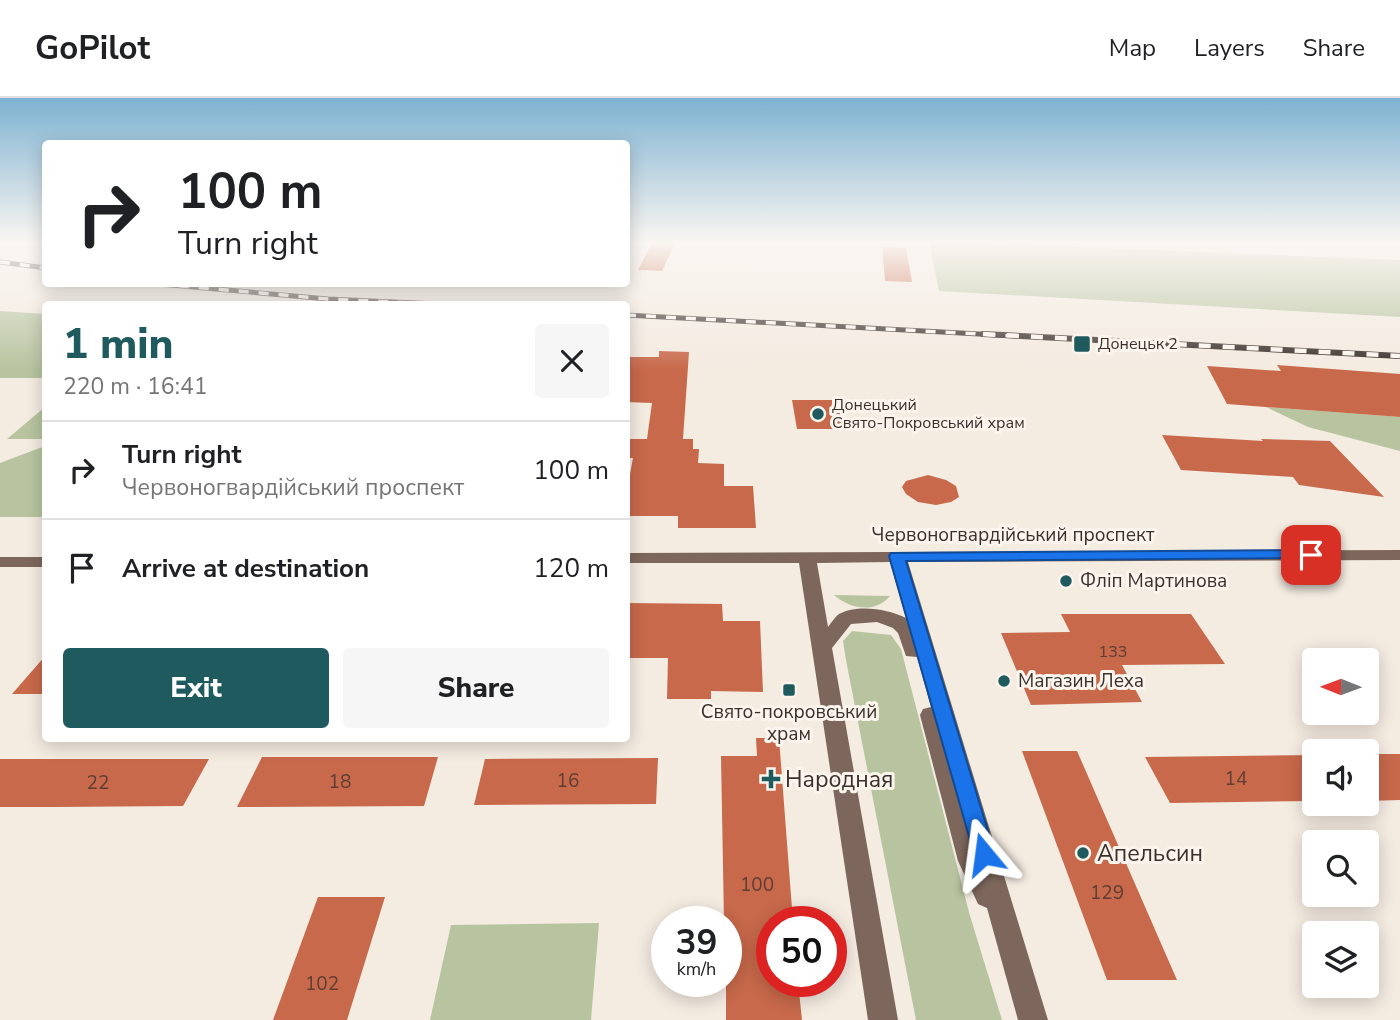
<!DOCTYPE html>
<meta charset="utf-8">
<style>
:root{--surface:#fff;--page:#f6f6f6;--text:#202124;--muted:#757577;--line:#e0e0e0;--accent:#1f5a5e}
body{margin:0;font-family:"Nunito Sans",sans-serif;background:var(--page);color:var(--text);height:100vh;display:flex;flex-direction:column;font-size:26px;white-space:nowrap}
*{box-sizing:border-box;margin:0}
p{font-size:23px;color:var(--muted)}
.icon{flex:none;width:38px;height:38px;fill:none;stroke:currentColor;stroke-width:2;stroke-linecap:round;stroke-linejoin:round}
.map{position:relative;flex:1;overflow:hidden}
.panel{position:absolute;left:42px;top:203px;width:588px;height:441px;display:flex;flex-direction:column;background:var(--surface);border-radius:7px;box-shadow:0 4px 18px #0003}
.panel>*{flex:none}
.banner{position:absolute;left:42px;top:42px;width:588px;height:147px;border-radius:7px;box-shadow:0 4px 18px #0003;background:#fff;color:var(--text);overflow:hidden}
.needle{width:46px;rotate:271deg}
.tools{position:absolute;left:1302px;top:550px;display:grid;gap:14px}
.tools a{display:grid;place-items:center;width:77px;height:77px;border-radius:7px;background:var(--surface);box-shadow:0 4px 18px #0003;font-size:35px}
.speed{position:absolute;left:651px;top:808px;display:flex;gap:14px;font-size:35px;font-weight:700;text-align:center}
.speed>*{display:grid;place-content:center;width:91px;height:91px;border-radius:50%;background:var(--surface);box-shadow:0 4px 18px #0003;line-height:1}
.speed small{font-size:18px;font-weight:400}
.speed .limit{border:10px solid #d22;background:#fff;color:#111}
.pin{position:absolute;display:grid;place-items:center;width:60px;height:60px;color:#fff;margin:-30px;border-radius:14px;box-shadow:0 4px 10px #0006}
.me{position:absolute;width:77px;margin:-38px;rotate:344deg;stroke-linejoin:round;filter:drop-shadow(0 0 5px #0008)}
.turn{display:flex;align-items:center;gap:24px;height:147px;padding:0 21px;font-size:32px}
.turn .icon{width:91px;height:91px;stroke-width:2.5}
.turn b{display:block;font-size:49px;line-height:60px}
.round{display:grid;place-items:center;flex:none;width:74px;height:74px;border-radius:7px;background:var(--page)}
.headline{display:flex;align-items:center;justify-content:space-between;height:119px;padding:0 21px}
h1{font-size:42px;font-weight:800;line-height:52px;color:var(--accent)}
.primary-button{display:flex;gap:14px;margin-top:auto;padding:14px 21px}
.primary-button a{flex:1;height:80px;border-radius:7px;background:var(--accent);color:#fff;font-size:28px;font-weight:800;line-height:80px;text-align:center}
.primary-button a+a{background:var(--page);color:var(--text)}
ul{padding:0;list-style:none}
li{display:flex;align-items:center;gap:21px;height:98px;padding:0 21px;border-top:2px solid var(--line)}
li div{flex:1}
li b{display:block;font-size:26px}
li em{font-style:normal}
header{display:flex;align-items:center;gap:42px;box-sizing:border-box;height:98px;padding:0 35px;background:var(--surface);border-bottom:2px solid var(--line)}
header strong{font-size:33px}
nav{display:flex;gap:38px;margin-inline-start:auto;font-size:24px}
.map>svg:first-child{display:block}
.green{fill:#b8c4a0}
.building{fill:#c8694b}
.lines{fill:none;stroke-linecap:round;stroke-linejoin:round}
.major{fill:#7d675c;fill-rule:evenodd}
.rail-far1-casing{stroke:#3b302b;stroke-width:5}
.rail-casing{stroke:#3b302b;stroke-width:6}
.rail-far1{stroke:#fbf5ee;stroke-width:3.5;stroke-dasharray:10;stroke-linecap:butt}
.rail{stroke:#fbf5ee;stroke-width:4.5;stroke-dasharray:12;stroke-linecap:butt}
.route{fill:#1a73e8;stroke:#114b97;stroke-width:2}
.poi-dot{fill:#1f5a5e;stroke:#fbf5ee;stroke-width:2.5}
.labels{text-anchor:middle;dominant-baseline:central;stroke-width:6;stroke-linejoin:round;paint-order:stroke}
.far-poi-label{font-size:16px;fill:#3b302b;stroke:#fbf5ee;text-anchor:start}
.number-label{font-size:16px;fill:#5e3e33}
.street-label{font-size:19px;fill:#3b302b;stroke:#fbf5ee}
.poi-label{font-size:19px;fill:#3b302b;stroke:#fbf5ee;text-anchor:start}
.near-number-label{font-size:19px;fill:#5e3e33}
.near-poi-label{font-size:23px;fill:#3b302b;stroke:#fbf5ee;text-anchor:start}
</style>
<header>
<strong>GoPilot</strong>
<nav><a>Map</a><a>Layers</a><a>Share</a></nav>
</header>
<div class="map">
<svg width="1400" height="922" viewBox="0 0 1400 922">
<rect width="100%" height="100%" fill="#f4ebe1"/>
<g class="green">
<path d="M 929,143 L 1400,162 L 1400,219 L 939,193 Z"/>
<path d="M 0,213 L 45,216 L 45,280 L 0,280 Z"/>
<path d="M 45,309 L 45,341 L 7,341 Z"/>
<path d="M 1266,309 L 1400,319 L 1400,353 L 1308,329 Z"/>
<path d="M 45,348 L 45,419 L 0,419 L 0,365 Z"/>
<path d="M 834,497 L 890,498 C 875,516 850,511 834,497 Z"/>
<path d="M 852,533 L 891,537 L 901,551 L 970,818 L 1002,922 L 916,922 L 846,562 L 843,543 Z"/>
<path d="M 599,825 L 591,922 L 430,922 L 451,827 Z"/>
</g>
<g class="building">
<path d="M 653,143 L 676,143 L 662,173 L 638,172 Z"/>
<path d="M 882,149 L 906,150 L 912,184 L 885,183 Z"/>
<path d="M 659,253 L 689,254 L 683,341 L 693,341 L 693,351 L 699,351 L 698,365 L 724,366 L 724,388 L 753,388 L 756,430 L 678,430 L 678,418 L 626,418 L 626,398 L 633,360 L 626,360 L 626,341 L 647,341 L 652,305 L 626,304 L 626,259 L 659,259 Z"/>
<path d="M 1277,267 L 1400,276 L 1400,319 L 1227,306 L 1207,268 L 1281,273 Z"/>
<path d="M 792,302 L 838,302 L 844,331 L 797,331 Z"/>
<path d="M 1162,337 L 1263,343 L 1261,341 L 1330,343 L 1384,399 L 1299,387 L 1293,379 L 1181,372 Z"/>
<path d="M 928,377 L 946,382 L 956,388 L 959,399 L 951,404 L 936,407 L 918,404 L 906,396 L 902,389 L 906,383 Z"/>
<path d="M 626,505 L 722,506 L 723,523 L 760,523 L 763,594 L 711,593 L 711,601 L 667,601 L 668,560 L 626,560 Z"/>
<path d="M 1061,516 L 1191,516 L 1225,566 L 1122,567 L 1142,604 L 1031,607 L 1001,535 L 1070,534 Z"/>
<path d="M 46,557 L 46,596 L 12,596 Z"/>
<path d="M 756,640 L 779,640 L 793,824 L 772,824 L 772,884 L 798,884 L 802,922 L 726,922 L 726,824 L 724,824 L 721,658 L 757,658 Z"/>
<path d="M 1022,653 L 1077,653 L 1177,882 L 1107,882 Z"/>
<path d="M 1367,656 L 1400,656 L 1400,702 L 1367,703 Z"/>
<path d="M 1314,657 L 1314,703 L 1170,705 L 1145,659 Z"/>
<path d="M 262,659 L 438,659 L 424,708 L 237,709 Z"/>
<path d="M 658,660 L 656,706 L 474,707 L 485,661 Z"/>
<path d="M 0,661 L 209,661 L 183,708 L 55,709 L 0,709 Z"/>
<path d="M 318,799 L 385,799 L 347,922 L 273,922 Z"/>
</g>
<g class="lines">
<g class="major">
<path d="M 1400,452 L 1400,462 L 908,464 L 1048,922 L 1018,922 L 987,810 L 978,806 L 958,763 L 920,617 L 923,611 L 931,609 L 917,559 L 906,558 L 898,535 L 893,530 L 877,524 L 851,526 L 832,550 L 898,922 L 868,922 L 799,465 L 626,465 L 626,455 ZM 890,464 L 906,520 C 888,511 858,506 839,516 C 835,519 831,525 828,529 L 817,465 Z"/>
<rect x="0" y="459" width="46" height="10"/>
</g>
<g class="rail-far1-casing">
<g id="rail-far1">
<path d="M 0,164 L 46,170"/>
<path d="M 159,186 L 328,201 L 437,206"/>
<path d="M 626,217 L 1016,238"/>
</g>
</g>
<g class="rail-casing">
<path id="rail" d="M 983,236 L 1400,258"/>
</g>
<use href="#rail-far1" class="rail-far1"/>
<use href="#rail" class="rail"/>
</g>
<linearGradient id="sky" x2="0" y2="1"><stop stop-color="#7eb2d2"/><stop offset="0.53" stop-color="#faf6f2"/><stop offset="1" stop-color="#faf6f2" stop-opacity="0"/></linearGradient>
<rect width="1400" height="272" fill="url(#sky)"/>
<path class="route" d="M 1311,452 L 1317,453 L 1319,457 L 1317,460 L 906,463 L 995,756 L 992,763 L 984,766 L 976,763 L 889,458 L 891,455 Z"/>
<g class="poi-dot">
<rect x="1073" y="237" width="18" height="18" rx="3.5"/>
<circle cx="818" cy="316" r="7"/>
<circle cx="1066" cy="483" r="7"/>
<circle cx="1004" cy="583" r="7"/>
<rect x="782" y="585" width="14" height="14" rx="3.5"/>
<path d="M767.5 670.5h7v7h7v7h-7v7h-7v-7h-7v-7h7z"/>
<circle cx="1083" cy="755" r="7"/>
</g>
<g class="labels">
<g class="far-poi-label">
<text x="1098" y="246">Донецьк 2</text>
<text x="832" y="307">Донецький<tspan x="832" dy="18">Свято-Покровський храм</tspan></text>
</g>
<g class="number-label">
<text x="1113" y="554">133</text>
</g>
<g class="street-label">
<text x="1013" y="437">Червоногвардійський проспект</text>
</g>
<g class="poi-label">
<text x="1080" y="483">Фліп Мартинова</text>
<text x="1018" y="583">Магазин Леха</text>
<text x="789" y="614" text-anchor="middle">Свято-покровський<tspan x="789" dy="22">храм</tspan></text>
</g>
<g class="near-number-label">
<text x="1236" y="681">14</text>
<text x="568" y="683">16</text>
<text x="340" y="684">18</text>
<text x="98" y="685">22</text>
<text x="757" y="787">100</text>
<text x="1107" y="795">129</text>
<text x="322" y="886">102</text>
</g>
<g class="near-poi-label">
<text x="785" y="681">Народная</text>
<text x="1097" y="755">Апельсин</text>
</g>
</g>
</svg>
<div class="tools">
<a><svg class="needle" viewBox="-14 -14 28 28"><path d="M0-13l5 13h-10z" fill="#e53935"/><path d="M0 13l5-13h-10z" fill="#757577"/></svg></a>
<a><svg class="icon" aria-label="sound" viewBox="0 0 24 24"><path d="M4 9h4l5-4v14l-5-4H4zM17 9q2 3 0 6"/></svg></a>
<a><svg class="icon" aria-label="search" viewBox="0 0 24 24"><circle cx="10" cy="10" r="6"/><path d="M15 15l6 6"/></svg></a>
<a><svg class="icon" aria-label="layers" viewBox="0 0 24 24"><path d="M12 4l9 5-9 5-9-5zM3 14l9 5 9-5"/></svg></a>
</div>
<div class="speed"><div>39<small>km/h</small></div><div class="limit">50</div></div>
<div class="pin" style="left:1311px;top:457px;background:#d93025"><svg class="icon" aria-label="arrive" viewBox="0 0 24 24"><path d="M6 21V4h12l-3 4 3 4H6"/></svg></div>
<svg class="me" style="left:984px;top:756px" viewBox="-20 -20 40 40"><path d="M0-17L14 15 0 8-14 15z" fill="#1a73e8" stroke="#fff" stroke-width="4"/></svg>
<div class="banner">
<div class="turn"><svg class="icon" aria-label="right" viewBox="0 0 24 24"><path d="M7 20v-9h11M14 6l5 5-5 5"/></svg><div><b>100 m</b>Turn right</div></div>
</div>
<section class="panel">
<div class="headline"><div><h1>1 min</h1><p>220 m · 16:41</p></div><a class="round"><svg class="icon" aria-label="close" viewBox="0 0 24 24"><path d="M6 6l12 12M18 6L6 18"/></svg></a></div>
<ul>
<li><svg class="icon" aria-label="right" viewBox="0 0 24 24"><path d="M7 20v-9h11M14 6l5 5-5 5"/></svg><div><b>Turn right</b><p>Червоногвардійський проспект</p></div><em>100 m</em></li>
<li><svg class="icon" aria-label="arrive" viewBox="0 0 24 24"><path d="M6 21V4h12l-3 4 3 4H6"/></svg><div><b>Arrive at destination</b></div><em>120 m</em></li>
</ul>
<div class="primary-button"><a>Exit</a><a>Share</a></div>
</section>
</div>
